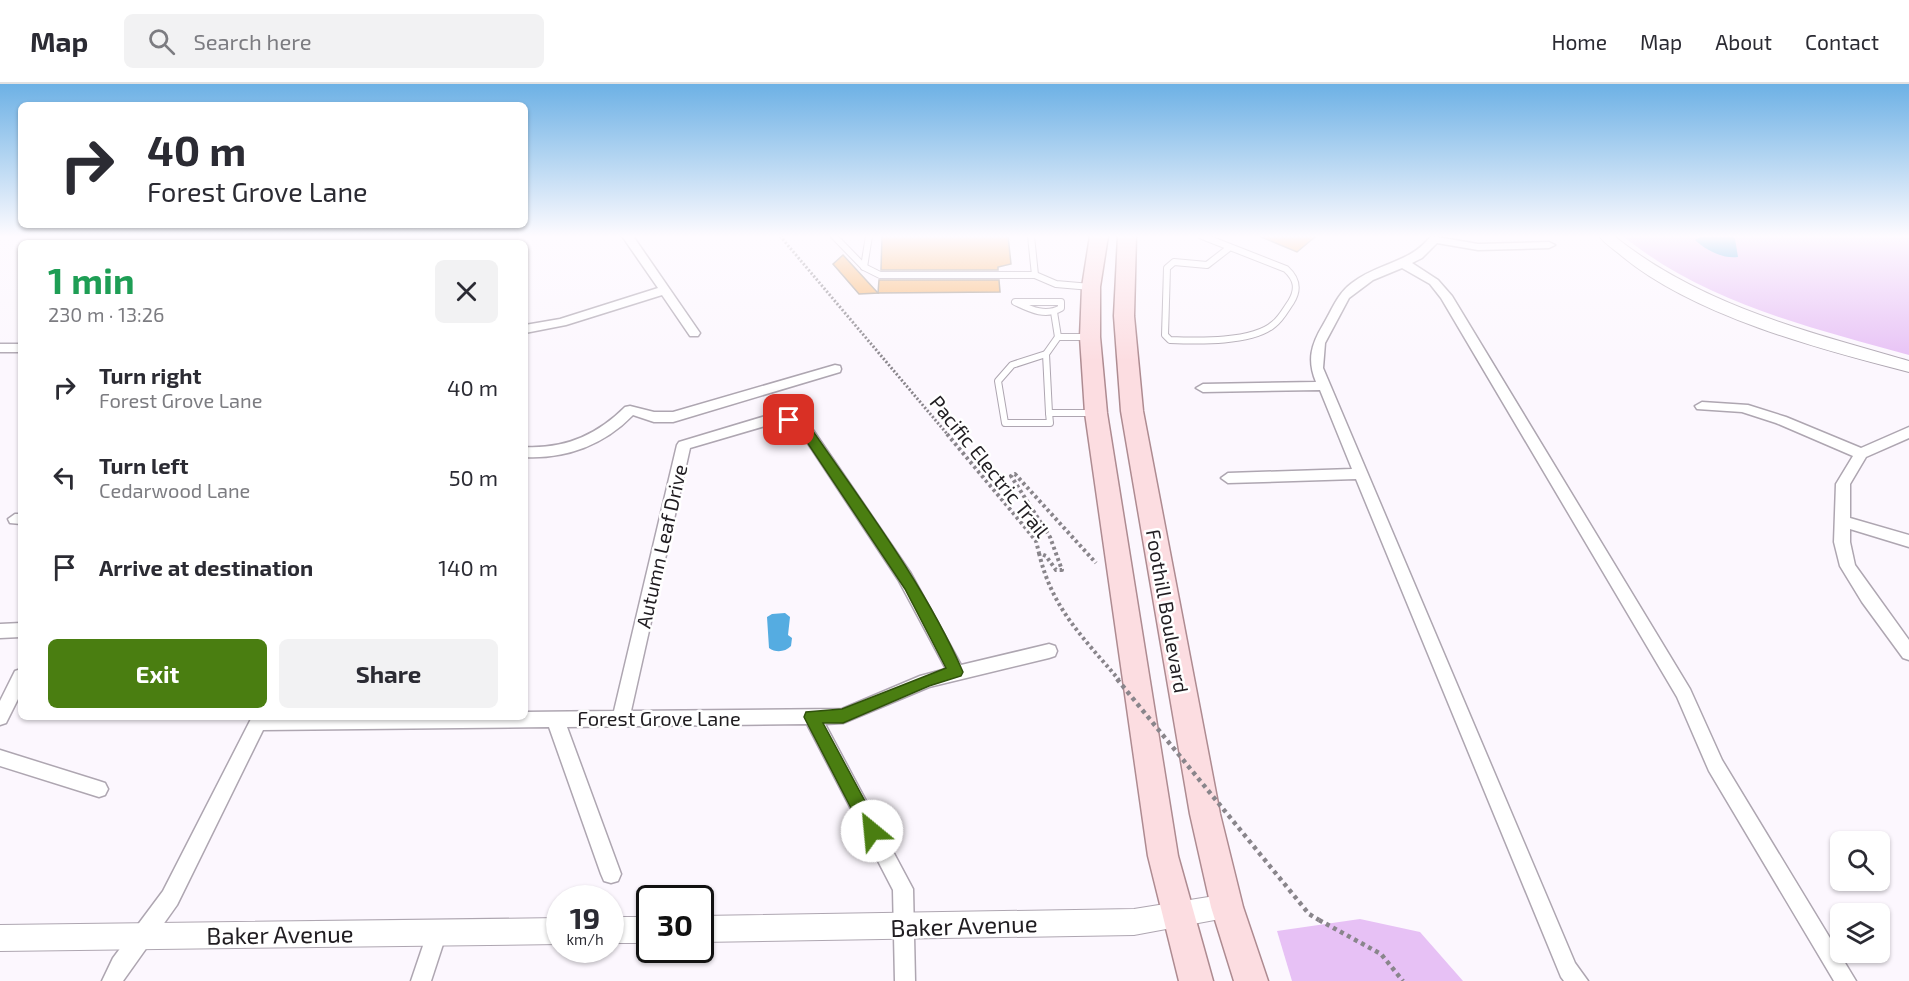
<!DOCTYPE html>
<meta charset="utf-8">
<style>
:root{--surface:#fff;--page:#f2f2f3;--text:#2b2b33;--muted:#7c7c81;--line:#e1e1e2;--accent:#4a7e11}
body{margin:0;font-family:"Exo 2",sans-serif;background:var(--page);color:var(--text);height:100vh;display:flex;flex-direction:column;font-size:22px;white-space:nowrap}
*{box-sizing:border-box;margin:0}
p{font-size:20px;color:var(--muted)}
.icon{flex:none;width:33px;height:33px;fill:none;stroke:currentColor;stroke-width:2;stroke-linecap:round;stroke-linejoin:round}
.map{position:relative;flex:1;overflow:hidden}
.panel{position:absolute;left:18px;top:156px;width:510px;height:480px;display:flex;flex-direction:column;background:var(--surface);border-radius:9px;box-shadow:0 2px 4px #0004}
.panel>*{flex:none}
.banner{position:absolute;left:18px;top:18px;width:510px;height:126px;border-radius:9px;box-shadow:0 2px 4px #0004;background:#fff;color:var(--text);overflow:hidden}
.buttons{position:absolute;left:1830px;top:747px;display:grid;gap:12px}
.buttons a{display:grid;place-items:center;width:60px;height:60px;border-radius:9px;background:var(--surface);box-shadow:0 2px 4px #0004;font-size:30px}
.speed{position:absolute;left:546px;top:801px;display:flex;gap:12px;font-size:30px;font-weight:700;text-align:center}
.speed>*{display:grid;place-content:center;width:78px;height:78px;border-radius:50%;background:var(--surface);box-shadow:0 2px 4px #0004;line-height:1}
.speed small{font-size:15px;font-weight:400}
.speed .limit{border:3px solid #111;border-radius:9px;background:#fff;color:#111}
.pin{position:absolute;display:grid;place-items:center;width:51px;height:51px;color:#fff;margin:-26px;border-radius:12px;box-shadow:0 3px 9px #0006}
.me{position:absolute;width:66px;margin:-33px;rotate:332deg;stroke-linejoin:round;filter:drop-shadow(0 0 4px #0008)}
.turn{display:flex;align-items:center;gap:21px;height:126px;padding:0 30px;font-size:27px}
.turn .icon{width:78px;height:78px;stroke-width:2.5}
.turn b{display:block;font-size:42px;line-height:51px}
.round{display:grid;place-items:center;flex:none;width:63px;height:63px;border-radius:9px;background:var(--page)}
.summary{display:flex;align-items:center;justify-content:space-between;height:102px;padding:0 30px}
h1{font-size:36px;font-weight:700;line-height:45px;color:#1e9e55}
.primary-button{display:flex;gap:12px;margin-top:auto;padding:12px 30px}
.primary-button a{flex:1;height:69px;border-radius:9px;background:var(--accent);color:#fff;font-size:24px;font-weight:700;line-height:69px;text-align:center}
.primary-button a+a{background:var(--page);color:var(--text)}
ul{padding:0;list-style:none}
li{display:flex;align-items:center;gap:18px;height:90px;padding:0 30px}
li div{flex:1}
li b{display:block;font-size:22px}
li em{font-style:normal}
header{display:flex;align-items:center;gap:36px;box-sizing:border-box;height:84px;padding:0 30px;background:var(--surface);border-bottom:2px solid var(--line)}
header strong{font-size:28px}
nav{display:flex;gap:33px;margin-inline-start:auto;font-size:21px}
.search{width:420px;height:54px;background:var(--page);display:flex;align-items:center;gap:15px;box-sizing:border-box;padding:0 21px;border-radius:9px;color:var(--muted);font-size:22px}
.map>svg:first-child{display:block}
.green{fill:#e7c1f5}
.water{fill:#55ace1}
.building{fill:#f9b874;stroke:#a2988e;stroke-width:1.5}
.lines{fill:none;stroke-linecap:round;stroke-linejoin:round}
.service-casing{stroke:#aea6b1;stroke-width:8}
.minor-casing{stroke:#aea6b1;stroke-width:3}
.tertiary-casing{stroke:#aea6b1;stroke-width:2}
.primary-casing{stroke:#ae8b91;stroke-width:3}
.path-far2{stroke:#89858b;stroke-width:3;stroke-dasharray:2 2;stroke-linecap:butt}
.path-far1{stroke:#89858b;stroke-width:4;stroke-dasharray:3 3;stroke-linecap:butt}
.path{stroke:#89858b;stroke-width:4.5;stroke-dasharray:4 4;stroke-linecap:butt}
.service{stroke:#fff;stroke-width:6}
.minor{fill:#fff;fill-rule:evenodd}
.tertiary{fill:#fff;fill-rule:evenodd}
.primary{fill:#fcdde1;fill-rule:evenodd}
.path-bridge-far1{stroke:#89858b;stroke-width:4;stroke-dasharray:3 3;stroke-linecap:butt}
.path-bridge{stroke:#89858b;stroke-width:4.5;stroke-dasharray:4 4;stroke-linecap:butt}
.route{fill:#4a7e11;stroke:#30520b;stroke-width:1.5}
.labels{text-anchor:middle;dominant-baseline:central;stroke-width:5;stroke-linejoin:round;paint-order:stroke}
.street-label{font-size:20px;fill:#201d21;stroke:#fff}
.near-street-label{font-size:24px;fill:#201d21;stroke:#fff}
</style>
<header>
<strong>Map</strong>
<div class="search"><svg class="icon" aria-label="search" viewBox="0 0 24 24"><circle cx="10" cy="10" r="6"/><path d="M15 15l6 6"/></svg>Search here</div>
<nav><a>Home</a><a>Map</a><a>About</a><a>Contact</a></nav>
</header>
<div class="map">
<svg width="1909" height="897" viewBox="0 0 1909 897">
<rect width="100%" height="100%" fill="#fcf7fe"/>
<g class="green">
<path d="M 1623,152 L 1909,152 L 1909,271 C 1809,243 1705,219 1623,152 Z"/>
<path d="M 1360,835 L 1420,848 L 1463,897 L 1292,897 L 1277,847 Z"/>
</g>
<g class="water">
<path d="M 1732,152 L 1735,155 L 1738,173 C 1722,175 1706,166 1695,156 L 1700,153 Z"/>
<path d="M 785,529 L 790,533 L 788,551 L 792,554 L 791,562 C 785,568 776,569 769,564 L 767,533 L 772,530 Z"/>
</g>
<g class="building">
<path d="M 882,152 L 1008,152 L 1011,180 L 998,183 L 998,186 L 881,186 Z"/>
<path d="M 1259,152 L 1316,152 L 1297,168 Z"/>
<path d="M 843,171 L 878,209 L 859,210 L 833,180 Z"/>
<path d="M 879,196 L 999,196 L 1000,208 L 878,209 Z"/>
</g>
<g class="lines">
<g class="service-casing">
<g id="service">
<path d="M 834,152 L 864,183 L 880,191 L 1035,191 L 1056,200 L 1091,203"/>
<path d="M 1031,152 L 1035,191"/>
<path d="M 1202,152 L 1286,185 C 1297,195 1299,205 1291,218 C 1286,225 1281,235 1274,240 C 1253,259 1197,257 1170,256 L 1165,251 L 1167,184 L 1174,178 L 1207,181 L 1229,164"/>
<path d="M 864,183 L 869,152"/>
<path d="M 1015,218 L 1061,218 L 1061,224 C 1045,233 1030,225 1015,218 Z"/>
<path d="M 1054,228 L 1058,253"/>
<path d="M 1089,253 L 1058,253 L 1046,270 L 1049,329 L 1095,329"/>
<path d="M 1046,270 L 1012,281 L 998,297 L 1005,339 L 1050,339 L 1049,329"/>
</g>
</g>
<g class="minor-casing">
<g id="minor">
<path d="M 622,152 L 633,152 L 700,249 L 698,252 L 690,252 L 662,211 L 566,241 L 525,249 L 525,241 L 560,235 L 658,204 Z"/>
<path d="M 1431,152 L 1478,160 L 1549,158 L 1555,161 L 1549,164 L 1478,166 L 1437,159 L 1422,174 L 1412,179 L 1438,196 L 1452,212 L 1690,605 L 1722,676 L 1856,897 L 1834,897 L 1709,687 L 1677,613 L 1441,214 L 1430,200 L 1402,184 L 1373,196 L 1349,214 L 1325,259 L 1323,284 L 1575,879 L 1588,897 L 1564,897 L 1561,893 L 1356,395 L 1228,399 L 1221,394 L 1228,389 L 1352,385 L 1320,306 L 1203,308 L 1196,304 L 1203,300 L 1316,298 C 1307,276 1311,261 1323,241 C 1332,226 1337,210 1352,199 C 1377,179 1411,179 1431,152 Z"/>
<rect x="0" y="260" width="21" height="8"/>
<path d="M 835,281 L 840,282 L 841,285 L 840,288 L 673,338 L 654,338 L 633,331 C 604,361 566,375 525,373 L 525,363 C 565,365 597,351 625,323 L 630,322 L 654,328 L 673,328 Z"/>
<path d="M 1702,318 L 1748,321 L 1786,333 L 1861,364 L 1909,343 L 1909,354 L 1866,373 L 1850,400 L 1850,434 L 1909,451 L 1909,463 L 1850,445 L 1850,458 L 1855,481 L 1909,556 L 1909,576 L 1903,574 L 1862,518 L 1840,482 L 1834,458 L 1836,400 L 1853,372 L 1776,339 L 1742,328 L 1697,325 L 1695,322 Z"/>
<path d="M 772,330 L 790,331 L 809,340 L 910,488 L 961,581 L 1049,560 L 1055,562 L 1057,567 L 1055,572 L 1049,574 L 929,603 L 843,639 L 825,640 L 913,805 L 915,897 L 895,897 L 893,806 L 807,640 L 567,643 L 621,790 L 618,797 L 611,799 L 604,797 L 601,790 L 549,643 L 263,646 L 177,821 L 123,897 L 102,897 L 113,874 L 163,807 L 252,633 L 525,633 L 525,628 L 614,627 L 677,361 L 679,358 ZM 772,340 L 788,340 L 799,346 L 899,497 L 946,585 L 920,592 L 842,625 L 631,627 L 690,364 Z"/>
<path d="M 15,430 L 21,430 L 21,440 L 10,439 L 8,435 Z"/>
<path d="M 21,539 L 21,553 L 0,554 L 0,540 Z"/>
<path d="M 21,585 L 21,609 L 6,639 L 0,641 L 0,617 L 15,587 Z"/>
<path d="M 0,666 L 99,697 L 105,699 L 108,705 L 105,711 L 99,713 L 0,682 Z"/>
<path d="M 437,838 L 444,841 L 447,848 L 431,897 L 411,897 L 430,841 Z"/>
</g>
</g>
<g class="tertiary-casing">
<g id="tertiary">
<path d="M 1599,152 L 1614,152 C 1700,221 1805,247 1909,277 L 1909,288 C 1819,265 1695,232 1623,173 C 1615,166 1605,160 1599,152 Z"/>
<path d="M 1227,810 L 1236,814 L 1240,823 L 1236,832 L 1134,851 L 700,858 L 700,832 L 1134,825 Z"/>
<rect x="610" y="833" width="40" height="26"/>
<path d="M 560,834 L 560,860 L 0,867 L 0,841 Z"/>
</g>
</g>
<g class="primary-casing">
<g id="primary">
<path d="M 1090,152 L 1108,152 L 1100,203 L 1100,253 L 1107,329 L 1178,772 L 1213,897 L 1179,897 L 1148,772 L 1085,329 L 1080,253 L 1082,203 Z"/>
<path d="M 1118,152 L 1136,152 L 1134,232 L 1143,327 L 1220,730 L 1243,823 L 1268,897 L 1234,897 L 1211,823 L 1190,730 L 1121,327 L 1114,232 Z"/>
</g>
</g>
<path class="path-far2" d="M 780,152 L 948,351"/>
<path class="path-far1" d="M 947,350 L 1024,442 L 1036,457 L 1039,469 L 1046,472 L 1056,486 L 1062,486 L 1050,453 L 1011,392 L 1015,390 L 1096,479"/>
<path class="path" d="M 1319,836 L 1381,870 L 1403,897"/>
<use href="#service" class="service"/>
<use href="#minor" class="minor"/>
<use href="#tertiary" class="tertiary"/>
<use href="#primary" class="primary"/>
<path class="path-bridge-far1" d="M 1039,469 C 1052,525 1083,553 1119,596"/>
<path class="path-bridge" d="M 1117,595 L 1309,830 L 1319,836"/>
</g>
<linearGradient id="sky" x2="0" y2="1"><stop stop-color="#6db1e5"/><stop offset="0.55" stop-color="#fefbff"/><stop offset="1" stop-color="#fefbff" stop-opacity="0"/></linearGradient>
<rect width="1909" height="277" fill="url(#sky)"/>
<path class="route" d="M 789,331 L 808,340 C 863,420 924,499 963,588 L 961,592 L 929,602 L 843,639 L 823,639 L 881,747 L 878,753 L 872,755 L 866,753 L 804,633 L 806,628 L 842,625 L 946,584 L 905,505 L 799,346 L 783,336 Z"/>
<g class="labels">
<g class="street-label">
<text transform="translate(990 382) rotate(51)">Pacific Electric Trail</text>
<text transform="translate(661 462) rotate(-77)">Autumn Leaf Drive</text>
<text transform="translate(1168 527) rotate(80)">Foothill Boulevard</text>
<text x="659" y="634">Forest Grove Lane</text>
</g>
<g class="near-street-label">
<text transform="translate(964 841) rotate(-2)">Baker Avenue</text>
<text transform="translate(280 850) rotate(-1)">Baker Avenue</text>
</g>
</g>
</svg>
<div class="buttons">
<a><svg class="icon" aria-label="search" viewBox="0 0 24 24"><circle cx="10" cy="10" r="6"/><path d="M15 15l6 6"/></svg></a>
<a><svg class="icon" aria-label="layers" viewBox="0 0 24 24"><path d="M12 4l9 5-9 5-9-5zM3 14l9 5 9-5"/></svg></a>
</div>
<div class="speed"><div>19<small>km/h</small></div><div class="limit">30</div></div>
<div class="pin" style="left:789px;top:336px;background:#d93025"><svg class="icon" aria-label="arrive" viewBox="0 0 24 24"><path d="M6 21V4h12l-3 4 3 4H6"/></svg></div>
<svg class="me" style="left:872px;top:747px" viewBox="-20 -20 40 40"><circle r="19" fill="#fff"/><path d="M0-13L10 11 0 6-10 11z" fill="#4a7e11"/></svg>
<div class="banner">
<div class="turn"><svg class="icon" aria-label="right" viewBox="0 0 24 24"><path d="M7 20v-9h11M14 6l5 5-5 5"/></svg><div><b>40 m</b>Forest Grove Lane</div></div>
</div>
<section class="panel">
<div class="summary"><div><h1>1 min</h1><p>230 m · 13:26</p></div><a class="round"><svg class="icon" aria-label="close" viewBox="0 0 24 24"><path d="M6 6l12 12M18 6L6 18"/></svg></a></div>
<ul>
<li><svg class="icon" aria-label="right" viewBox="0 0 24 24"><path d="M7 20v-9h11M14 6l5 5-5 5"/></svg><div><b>Turn right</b><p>Forest Grove Lane</p></div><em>40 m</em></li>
<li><svg class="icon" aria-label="left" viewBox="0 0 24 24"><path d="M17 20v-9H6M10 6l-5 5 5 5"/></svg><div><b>Turn left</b><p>Cedarwood Lane</p></div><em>50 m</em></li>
<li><svg class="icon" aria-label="arrive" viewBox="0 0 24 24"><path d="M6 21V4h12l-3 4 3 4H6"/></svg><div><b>Arrive at destination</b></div><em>140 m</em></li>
</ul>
<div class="primary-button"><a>Exit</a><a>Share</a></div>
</section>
</div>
